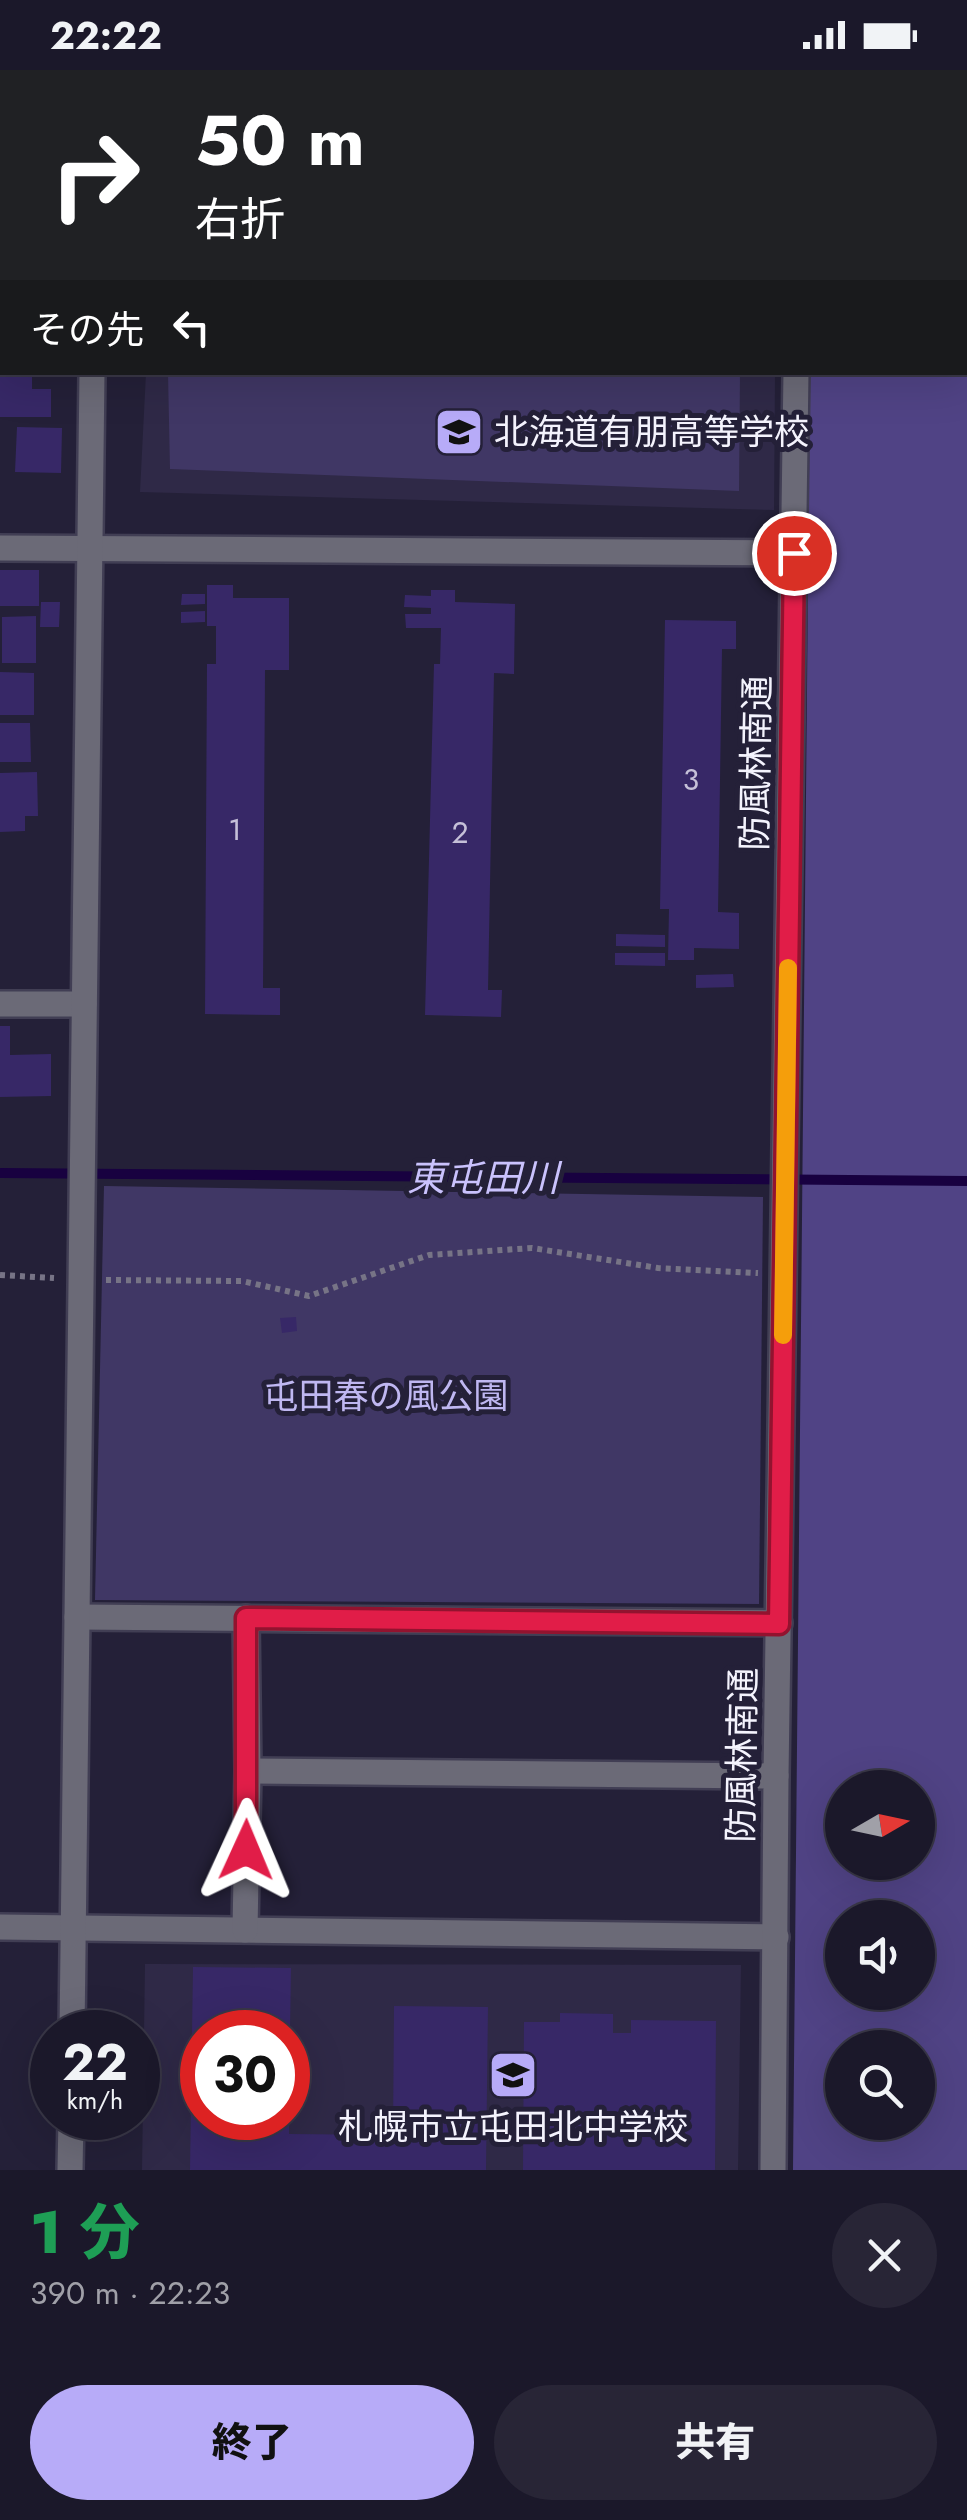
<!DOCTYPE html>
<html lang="ja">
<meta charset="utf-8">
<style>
:root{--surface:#1b182a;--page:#282536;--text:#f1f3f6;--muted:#a0a0a8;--line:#393747;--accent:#b7abf8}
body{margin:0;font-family:Jost,"Noto Sans JP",sans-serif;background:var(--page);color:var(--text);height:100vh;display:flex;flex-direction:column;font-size:38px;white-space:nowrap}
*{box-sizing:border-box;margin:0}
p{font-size:32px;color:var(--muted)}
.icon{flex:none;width:55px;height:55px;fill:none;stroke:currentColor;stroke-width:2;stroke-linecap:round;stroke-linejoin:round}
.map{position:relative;height:2100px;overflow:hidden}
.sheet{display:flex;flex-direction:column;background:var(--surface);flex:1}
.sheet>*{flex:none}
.banner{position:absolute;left:0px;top:0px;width:968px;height:305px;box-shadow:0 10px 40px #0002,0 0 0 2px var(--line);background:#202124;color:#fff;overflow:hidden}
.needle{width:65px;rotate:81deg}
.buttons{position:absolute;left:825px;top:1700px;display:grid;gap:20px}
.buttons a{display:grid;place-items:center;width:110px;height:110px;border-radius:50%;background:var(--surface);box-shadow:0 10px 40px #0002,0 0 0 2px var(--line);font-size:50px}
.speed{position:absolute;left:30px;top:1940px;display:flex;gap:20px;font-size:50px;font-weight:700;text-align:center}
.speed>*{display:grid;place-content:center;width:130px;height:130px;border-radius:50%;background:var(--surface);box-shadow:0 10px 40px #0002,0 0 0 2px var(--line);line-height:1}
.speed small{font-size:25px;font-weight:400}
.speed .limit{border:15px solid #d22;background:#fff;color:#111}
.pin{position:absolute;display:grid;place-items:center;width:85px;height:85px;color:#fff;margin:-42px;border:5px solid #fff;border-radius:50%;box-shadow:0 2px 10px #0007}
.me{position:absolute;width:110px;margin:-55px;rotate:1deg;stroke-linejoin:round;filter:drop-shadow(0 0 8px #0008)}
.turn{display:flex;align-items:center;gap:35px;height:210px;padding:0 30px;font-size:45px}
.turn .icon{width:130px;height:130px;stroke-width:2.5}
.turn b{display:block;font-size:70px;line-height:85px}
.then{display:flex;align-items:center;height:95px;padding:0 30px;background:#0003;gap:20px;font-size:38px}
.round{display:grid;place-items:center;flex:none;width:105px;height:105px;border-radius:52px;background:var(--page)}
.head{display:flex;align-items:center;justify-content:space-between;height:170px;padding:0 30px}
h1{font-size:60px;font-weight:800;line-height:75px;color:#1e9e55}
.primary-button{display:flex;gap:20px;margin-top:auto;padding:20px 30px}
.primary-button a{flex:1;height:115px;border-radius:60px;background:var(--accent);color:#111;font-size:40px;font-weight:800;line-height:115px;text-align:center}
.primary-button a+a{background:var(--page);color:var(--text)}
.status{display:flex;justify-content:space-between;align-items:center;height:70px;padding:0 50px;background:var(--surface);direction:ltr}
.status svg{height:28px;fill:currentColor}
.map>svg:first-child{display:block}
.built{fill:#2f2947;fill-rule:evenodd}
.green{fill:#403765}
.forest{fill:#504385;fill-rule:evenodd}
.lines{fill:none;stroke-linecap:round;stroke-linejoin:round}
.stream{stroke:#180140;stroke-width:10}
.building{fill:#372867}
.minor-casing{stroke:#413e54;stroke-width:30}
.tertiary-casing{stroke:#413e54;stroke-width:30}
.path{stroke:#777486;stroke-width:6;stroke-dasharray:5 5;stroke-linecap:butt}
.minor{stroke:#6b6a77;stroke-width:25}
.tertiary{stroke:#6b6a77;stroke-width:25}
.route-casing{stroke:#92132f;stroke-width:25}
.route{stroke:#e11d48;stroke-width:18}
.slow{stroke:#f59e0b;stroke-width:18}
.labels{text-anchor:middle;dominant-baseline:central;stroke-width:10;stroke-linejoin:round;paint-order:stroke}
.number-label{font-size:30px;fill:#c5c0d8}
.poi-label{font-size:35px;fill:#f4f3fd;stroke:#242038;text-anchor:start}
.street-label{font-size:35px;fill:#f4f3fd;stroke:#242038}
.park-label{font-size:35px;fill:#bfb7f1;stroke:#242038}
.water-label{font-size:38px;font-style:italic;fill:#cac2fd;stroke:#242038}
</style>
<div class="status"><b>22:22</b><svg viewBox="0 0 49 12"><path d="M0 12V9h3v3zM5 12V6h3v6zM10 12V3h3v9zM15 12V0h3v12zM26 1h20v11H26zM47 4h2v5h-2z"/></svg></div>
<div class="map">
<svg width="967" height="2100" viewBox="0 0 967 2100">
<rect width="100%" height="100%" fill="#242038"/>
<g class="built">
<path d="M 146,303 L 775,303 L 774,440 L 140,422 Z"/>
<path d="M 145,1894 L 741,1895 L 738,2100 L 142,2100 ZM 202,1962 L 288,1962 L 288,2048 L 202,2048 Z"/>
</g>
<g class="green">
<rect x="130" y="0" width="612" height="2"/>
<path d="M 168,303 L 740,303 L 739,421 L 170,399 Z"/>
<path d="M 104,1116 L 763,1127 L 759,1534 L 95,1530 Z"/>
</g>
<path class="forest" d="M 812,0 L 967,0 L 967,2100 L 793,2100 L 810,303 L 965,302 L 965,2 L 812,2 ZM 842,1718 L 918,1718 L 918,1792 L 842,1792 ZM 842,1848 L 918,1848 L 918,1922 L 842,1922 ZM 842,1978 L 918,1978 L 918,2052 L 842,2052 Z"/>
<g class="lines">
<path class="stream" d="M 0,1103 L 967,1111"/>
</g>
<g class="building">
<path d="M 0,302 L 32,302 L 32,319 L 51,319 L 51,347 L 0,347 Z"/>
<path d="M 17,357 L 62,358 L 61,403 L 15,402 Z"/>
<rect x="0" y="500" width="39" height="36"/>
<path d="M 207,515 L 233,515 L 233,528 L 289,528 L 289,600 L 265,600 L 263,918 L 280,918 L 280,945 L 205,944 L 207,594 L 216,594 L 216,556 L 207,556 Z"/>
<path d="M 431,520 L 455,520 L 455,532 L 515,534 L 514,604 L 494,603 L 488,920 L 502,920 L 501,947 L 425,945 L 434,594 L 440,594 L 441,558 L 406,558 L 405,544 L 431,544 L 431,538 L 404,537 L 405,525 L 431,526 Z"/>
<path d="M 182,524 L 205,524 L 205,534 L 181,535 Z"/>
<path d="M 41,532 L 60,532 L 59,557 L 40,557 Z"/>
<path d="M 205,541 L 205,552 L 181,553 L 181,542 Z"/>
<path d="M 36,546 L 36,593 L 2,593 L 2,547 Z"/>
<path d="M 665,550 L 736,551 L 736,579 L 722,579 L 718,842 L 739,843 L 739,879 L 694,878 L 694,890 L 668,890 L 669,839 L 660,839 Z"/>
<path d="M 0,602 L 34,603 L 34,645 L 0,645 Z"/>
<path d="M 0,653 L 30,653 L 31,692 L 0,692 Z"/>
<path d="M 37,702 L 38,746 L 25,746 L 25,761 L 0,762 L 0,703 Z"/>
<path d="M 616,864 L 665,865 L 665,877 L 616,876 Z"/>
<path d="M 615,883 L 665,883 L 665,896 L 615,895 Z"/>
<path d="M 733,904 L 734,917 L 696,918 L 696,905 Z"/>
<path d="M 0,956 L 10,956 L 10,985 L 51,984 L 51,1026 L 0,1027 Z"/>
<path d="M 296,1247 L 297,1261 L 282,1263 L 280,1248 Z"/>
<path d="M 193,1897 L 291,1898 L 290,1962 L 202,1962 L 202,2048 L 289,2048 L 289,2064 L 393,2065 L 394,1936 L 488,1937 L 486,2100 L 190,2100 Z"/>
<path d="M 560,1943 L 613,1944 L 613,1963 L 631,1963 L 631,1950 L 716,1951 L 715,2100 L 523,2100 L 524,1952 L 560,1952 Z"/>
</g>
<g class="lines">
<g class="minor-casing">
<g id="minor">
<path d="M 47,0 L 48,2"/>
<path d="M 0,478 L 794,483"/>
<path d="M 0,934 L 84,934"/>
<path d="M 77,1547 L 779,1553"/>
<path d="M 248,1701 L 776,1706"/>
<path d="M 0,1857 L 776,1867"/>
<path d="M 245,1860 L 248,1701 L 246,1548"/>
<path d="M 72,1962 L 92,302"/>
<path d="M 70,2100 L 71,2048"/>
</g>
</g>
<g class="tertiary-casing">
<g id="tertiary">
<path d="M 800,2 L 800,0"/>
<path d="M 773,2100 L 776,1706 L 796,302"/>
</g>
</g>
<g class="path">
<path d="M 0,1205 L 54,1208"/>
<path d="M 106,1210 L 242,1211 L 309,1226 L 429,1185 L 532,1178 L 658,1198 L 758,1203"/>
</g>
<use href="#minor" class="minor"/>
<use href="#tertiary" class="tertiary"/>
</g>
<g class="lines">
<g class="route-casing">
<path id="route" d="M 246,1780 L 246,1548 L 779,1554 L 794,483"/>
</g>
<use href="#route" class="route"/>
<path class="slow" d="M 783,1265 L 788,898"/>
</g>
<defs>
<g id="school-square" transform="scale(2.5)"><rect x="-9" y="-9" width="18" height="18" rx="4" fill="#b7abf8" stroke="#242038"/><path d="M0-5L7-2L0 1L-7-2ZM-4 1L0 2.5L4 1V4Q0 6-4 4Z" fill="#111"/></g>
</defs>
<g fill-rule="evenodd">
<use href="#school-square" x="459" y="362"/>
<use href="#school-square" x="513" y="2005"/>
</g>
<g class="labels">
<g class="number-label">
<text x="691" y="709">3</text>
<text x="235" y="759">1</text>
<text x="460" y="762">2</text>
</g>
<g class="poi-label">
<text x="494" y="362">北海道有朋高等学校</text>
<text x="513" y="2057" text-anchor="middle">札幌市立屯田北中学校</text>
</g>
<g class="street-label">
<text transform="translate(756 693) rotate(-89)">防風林南通</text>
<text transform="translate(742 1685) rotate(-89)">防風林南通</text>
</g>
<g class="park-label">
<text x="386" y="1326">屯田春の風公園</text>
</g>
<g class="water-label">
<text x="483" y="1107">東屯田川</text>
</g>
</g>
</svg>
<div class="buttons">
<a><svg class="needle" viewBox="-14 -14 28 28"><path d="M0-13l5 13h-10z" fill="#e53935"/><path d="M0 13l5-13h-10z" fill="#a0a0a8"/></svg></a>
<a><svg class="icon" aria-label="sound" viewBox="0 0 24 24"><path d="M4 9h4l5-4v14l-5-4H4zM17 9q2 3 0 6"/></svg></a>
<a><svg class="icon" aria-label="search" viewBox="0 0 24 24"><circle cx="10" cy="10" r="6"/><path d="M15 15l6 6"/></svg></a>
</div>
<div class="speed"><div>22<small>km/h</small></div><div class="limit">30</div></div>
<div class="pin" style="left:794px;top:483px;background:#d93025"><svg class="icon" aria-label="arrive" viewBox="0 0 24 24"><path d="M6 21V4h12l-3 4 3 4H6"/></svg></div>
<svg class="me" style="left:246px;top:1780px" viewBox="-20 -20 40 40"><path d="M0-17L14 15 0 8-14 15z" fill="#e11d48" stroke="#fff" stroke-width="4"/></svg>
<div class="banner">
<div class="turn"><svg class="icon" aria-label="right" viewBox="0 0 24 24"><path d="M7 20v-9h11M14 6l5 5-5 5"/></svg><div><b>50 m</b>右折</div></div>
<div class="then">その先<svg class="icon" aria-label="left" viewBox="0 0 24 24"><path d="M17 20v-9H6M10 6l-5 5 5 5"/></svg></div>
</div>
</div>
<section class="sheet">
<div class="head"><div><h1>1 分</h1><p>390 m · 22:23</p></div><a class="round"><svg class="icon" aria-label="close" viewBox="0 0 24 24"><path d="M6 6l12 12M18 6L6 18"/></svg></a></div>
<div class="primary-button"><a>終了</a><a>共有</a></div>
</section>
